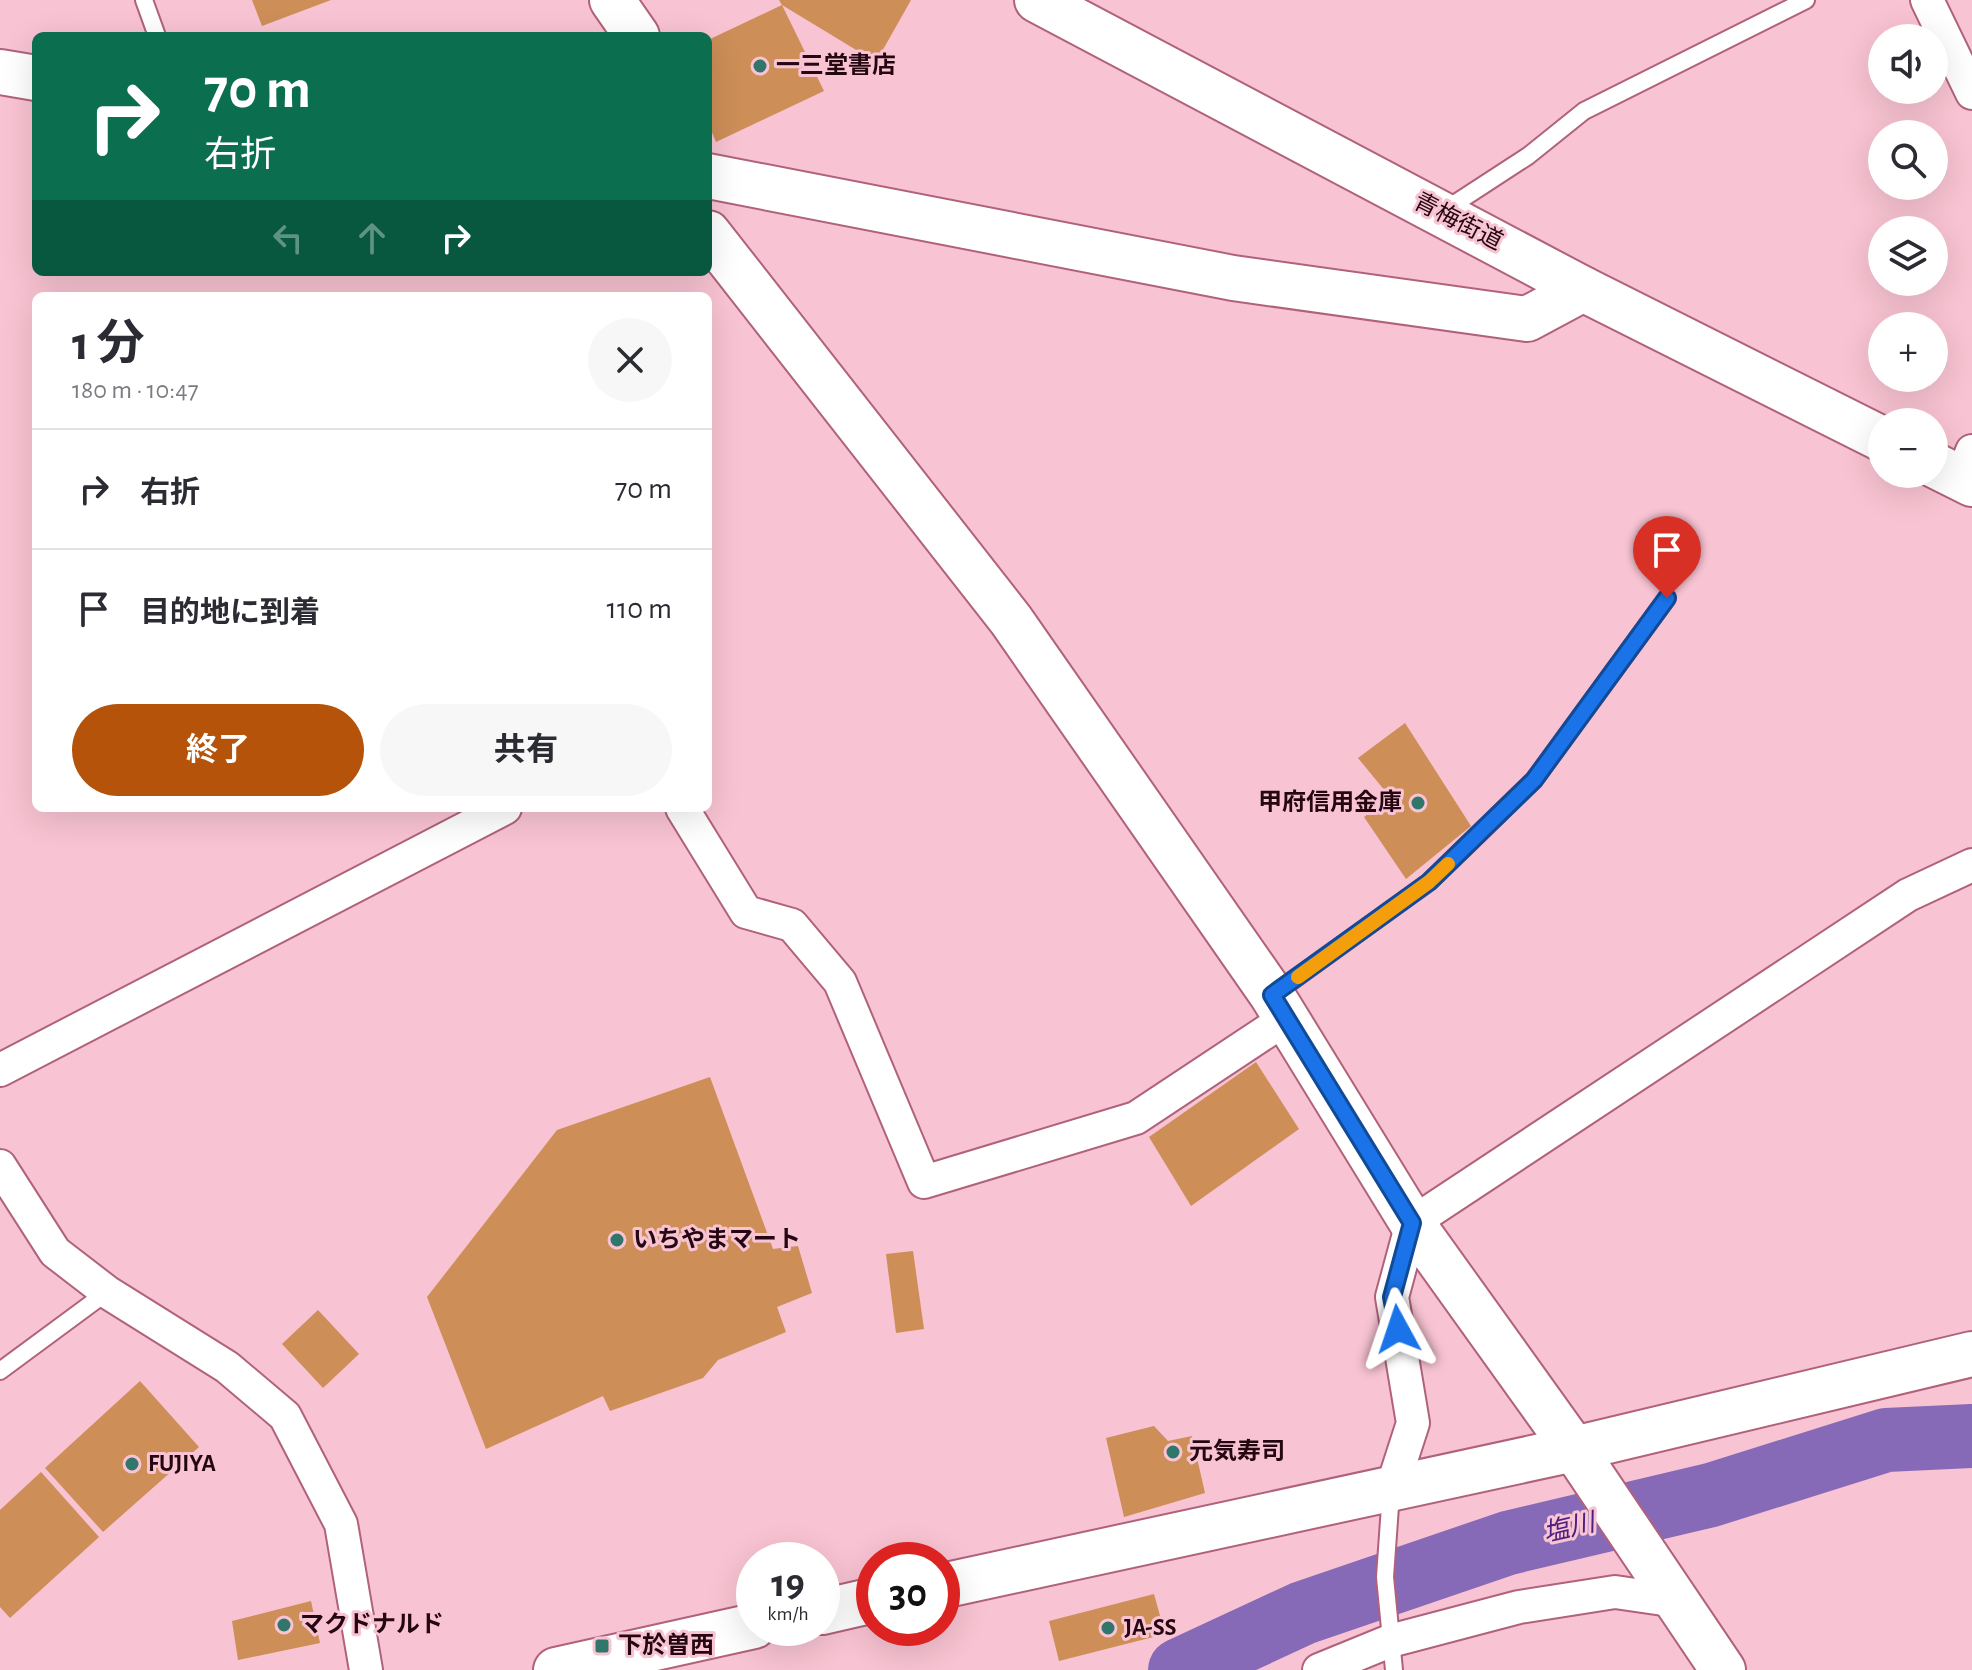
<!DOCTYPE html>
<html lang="ja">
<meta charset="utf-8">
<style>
:root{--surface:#fff;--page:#f7f7f7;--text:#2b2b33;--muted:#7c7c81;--line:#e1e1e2;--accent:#b45309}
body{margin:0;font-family:"Alegreya Sans","Noto Sans JP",sans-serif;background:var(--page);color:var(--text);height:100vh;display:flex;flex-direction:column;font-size:30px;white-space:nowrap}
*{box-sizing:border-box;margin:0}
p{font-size:26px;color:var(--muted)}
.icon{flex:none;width:44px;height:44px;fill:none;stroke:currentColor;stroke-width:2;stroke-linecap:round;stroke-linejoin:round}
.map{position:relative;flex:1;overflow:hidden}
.details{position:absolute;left:32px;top:292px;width:680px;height:520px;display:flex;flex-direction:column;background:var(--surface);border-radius:12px;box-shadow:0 8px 32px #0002}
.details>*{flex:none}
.hud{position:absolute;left:32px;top:32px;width:680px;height:244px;border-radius:12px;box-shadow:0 8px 32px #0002;background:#0b6e4f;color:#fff;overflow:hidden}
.tools{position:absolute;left:1868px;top:24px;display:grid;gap:16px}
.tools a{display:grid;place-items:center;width:80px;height:80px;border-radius:50%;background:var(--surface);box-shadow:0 8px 32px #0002;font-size:40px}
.speed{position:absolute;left:736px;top:1542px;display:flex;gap:16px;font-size:40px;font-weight:700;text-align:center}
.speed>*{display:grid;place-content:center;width:104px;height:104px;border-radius:50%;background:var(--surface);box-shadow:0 8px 32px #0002;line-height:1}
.speed small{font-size:20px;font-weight:400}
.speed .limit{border:12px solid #d22;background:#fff;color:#111}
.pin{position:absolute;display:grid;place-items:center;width:68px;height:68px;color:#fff;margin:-82px -34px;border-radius:50% 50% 50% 0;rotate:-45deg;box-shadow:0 0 8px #0007}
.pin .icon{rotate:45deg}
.me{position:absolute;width:88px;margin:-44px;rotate:355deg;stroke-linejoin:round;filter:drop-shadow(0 0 6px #0008)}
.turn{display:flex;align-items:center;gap:28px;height:168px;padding:0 40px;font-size:36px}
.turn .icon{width:104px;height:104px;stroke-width:2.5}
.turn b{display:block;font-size:56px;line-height:68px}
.lanes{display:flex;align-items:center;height:76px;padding:0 40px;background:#0003;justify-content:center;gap:40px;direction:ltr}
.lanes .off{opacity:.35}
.round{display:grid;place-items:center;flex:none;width:84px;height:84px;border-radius:42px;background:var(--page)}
.summary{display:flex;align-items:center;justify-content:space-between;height:136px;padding:0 40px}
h1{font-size:48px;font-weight:700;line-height:60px}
.button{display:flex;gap:16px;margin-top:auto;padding:16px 40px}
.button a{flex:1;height:92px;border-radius:48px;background:var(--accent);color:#fff;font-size:32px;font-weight:700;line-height:92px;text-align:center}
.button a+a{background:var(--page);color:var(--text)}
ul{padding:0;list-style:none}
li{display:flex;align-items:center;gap:24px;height:120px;padding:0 40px;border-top:2px solid var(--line)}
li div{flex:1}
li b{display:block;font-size:30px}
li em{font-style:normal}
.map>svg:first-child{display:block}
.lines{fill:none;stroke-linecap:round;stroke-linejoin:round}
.river{stroke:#876ab7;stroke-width:64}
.building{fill:#cd8e58}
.lane-casing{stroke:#b0627b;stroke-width:20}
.street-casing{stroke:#b0627b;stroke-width:36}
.secondary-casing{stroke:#b0627b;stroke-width:48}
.lane{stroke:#fff;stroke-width:16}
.street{stroke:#fff;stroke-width:32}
.secondary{stroke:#fff;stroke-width:44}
.route-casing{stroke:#114b97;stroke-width:20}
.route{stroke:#1a73e8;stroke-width:14}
.slow{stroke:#f59e0b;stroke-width:14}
.poi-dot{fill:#31766a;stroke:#f8c3d2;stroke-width:3}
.labels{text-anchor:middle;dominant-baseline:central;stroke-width:6;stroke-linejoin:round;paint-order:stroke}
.poi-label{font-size:24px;font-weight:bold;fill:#240711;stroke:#f8c3d2;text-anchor:start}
.street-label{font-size:24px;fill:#240711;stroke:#f8c3d2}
.water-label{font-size:26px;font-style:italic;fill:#4c207e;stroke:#f8c3d2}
</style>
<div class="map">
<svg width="1972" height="1670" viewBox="0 0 1972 1670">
<rect width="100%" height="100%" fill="#f8c3d2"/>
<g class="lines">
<path class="river" d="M 1180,1670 L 1303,1613 L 1508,1543 L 1711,1495 L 1886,1440 L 1972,1436"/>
</g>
<g class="building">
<path d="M 252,0 L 331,0 L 262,26 Z"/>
<path d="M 779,0 L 911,0 L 876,62 L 782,5 Z"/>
<path d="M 782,5 L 824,91 L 716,142 L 708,123 L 708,40 Z"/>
<path d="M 1405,723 L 1471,826 L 1406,879 L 1364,817 L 1390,797 L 1358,758 Z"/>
<path d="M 1256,1062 L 1299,1129 L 1191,1206 L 1149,1137 Z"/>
<path d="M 710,1077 L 773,1249 L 798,1246 L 812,1293 L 777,1307 L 786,1332 L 718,1360 L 703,1378 L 610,1411 L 603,1396 L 486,1449 L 427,1297 L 557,1130 Z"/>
<path d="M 913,1251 L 924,1329 L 896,1333 L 886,1254 Z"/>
<path d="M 318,1310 L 359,1354 L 323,1388 L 282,1344 Z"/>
<path d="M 140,1381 L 199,1447 L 103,1532 L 45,1468 Z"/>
<path d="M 1154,1426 L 1168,1441 L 1192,1436 L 1205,1493 L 1124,1517 L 1106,1438 Z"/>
<path d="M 41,1472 L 99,1537 L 10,1618 L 0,1607 L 0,1510 Z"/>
<path d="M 1154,1594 L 1165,1634 L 1059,1661 L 1049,1621 Z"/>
<path d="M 311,1601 L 320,1643 L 238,1660 L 232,1621 Z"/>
</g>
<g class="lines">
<g class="lane-casing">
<g id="lane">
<path d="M 144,0 L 157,36"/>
<path d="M 1445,210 L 1528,156 L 1584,111 L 1806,0"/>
<path d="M 1274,994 L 1429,882 L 1534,780 L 1667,598"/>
<path d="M 0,1371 L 107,1292"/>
<path d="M 1391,1492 L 1385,1577 L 1394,1670"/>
</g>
</g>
<g class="street-casing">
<g id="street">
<path d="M 1927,0 L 1972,93"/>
<path d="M 1961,479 L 1972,451"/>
<path d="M 682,808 L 746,912 L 792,925 L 840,982 L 924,1182 L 1136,1118 L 1287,1018"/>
<path d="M 0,1070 L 505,808"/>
<path d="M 0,1166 L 55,1252 L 107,1292 L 227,1367 L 285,1416 L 341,1524 L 366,1670"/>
<path d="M 1392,1488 L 1413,1423 L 1392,1297 L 1412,1223 L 1908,895 L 1972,865"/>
<path d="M 1319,1670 L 1390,1641 L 1519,1607 L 1615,1592 L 1677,1601"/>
</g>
</g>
<g class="secondary-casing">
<g id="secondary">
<path d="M 612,0 L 637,36"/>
<path d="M 1037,0 L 1583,289 L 1882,439"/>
<path d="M 0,72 L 36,78"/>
<path d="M 708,176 L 1233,278 L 1527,319 L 1583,289"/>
<path d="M 708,233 L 1011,620 L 1272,995 L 1412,1223 L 1574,1449 L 1723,1670"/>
<path d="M 1934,465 L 1972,484"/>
<path d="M 942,1586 L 1574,1449 L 1972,1354"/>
<path d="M 822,1612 L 874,1600"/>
<path d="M 556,1670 L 754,1626"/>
</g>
</g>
<use href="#lane" class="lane"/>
<use href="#street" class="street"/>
<use href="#secondary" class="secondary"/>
</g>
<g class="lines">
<g class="route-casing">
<path id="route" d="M 1398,1329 L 1392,1297 L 1412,1223 L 1272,995 L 1429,882 L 1534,780 L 1667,598"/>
</g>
<use href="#route" class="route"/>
<path class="slow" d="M 1298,977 L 1429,882 L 1448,864"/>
</g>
<g class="poi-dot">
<circle cx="760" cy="66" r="8"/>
<circle cx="1418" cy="803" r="8"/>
<circle cx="617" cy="1240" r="8"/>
<circle cx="1173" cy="1452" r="8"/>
<circle cx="132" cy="1464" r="8"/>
<circle cx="284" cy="1625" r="8"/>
<circle cx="1108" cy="1628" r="8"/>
<rect x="594" y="1638" width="16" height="16" rx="4"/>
</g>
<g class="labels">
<g class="poi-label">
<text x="776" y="66">一三堂書店</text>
<text x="1402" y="803" text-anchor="end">甲府信用金庫</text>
<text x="633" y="1240">いちやまマート</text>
<text x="1189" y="1452">元気寿司</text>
<text x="148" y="1464">FUJIYA</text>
<text x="300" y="1625">マクドナルド</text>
<text x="1124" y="1628">JA-SS</text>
<text x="618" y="1646">下於曽西</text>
</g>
<g class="street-label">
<text transform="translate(1458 222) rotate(27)">青梅街道</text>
</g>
<g class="water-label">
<text transform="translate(1569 1528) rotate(-13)">塩川</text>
</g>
</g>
</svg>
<div class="tools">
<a><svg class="icon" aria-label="sound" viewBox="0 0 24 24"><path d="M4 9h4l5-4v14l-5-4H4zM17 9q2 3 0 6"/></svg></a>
<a><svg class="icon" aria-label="search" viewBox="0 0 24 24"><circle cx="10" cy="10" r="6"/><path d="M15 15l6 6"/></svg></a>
<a><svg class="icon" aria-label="layers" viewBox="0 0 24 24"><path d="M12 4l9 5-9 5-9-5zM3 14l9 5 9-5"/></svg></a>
<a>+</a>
<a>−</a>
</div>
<div class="speed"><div>19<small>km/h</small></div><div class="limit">30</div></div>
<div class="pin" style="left:1667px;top:598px;background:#d93025"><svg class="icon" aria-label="arrive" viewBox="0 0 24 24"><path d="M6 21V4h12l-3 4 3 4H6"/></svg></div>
<svg class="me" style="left:1398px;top:1329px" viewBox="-20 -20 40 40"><path d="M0-17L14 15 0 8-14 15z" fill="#1a73e8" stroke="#fff" stroke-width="4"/></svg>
<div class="hud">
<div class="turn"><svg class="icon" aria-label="right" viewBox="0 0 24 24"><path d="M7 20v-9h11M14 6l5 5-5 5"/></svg><div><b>70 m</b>右折</div></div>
<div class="lanes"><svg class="icon off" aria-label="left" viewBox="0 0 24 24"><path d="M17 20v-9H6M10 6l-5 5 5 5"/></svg><svg class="icon off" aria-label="ahead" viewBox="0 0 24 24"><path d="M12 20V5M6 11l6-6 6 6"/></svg><svg class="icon" aria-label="right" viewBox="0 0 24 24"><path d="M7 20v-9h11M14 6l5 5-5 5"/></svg></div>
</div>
<section class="details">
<div class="summary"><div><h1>1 分</h1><p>180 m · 10:47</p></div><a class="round"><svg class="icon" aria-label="close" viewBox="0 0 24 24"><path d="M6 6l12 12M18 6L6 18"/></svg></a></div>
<ul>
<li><svg class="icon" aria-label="right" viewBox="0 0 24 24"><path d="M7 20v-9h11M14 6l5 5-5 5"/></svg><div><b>右折</b></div><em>70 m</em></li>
<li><svg class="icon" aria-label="arrive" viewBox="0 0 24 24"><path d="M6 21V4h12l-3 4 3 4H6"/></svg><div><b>目的地に到着</b></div><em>110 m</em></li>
</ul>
<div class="button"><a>終了</a><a>共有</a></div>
</section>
</div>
